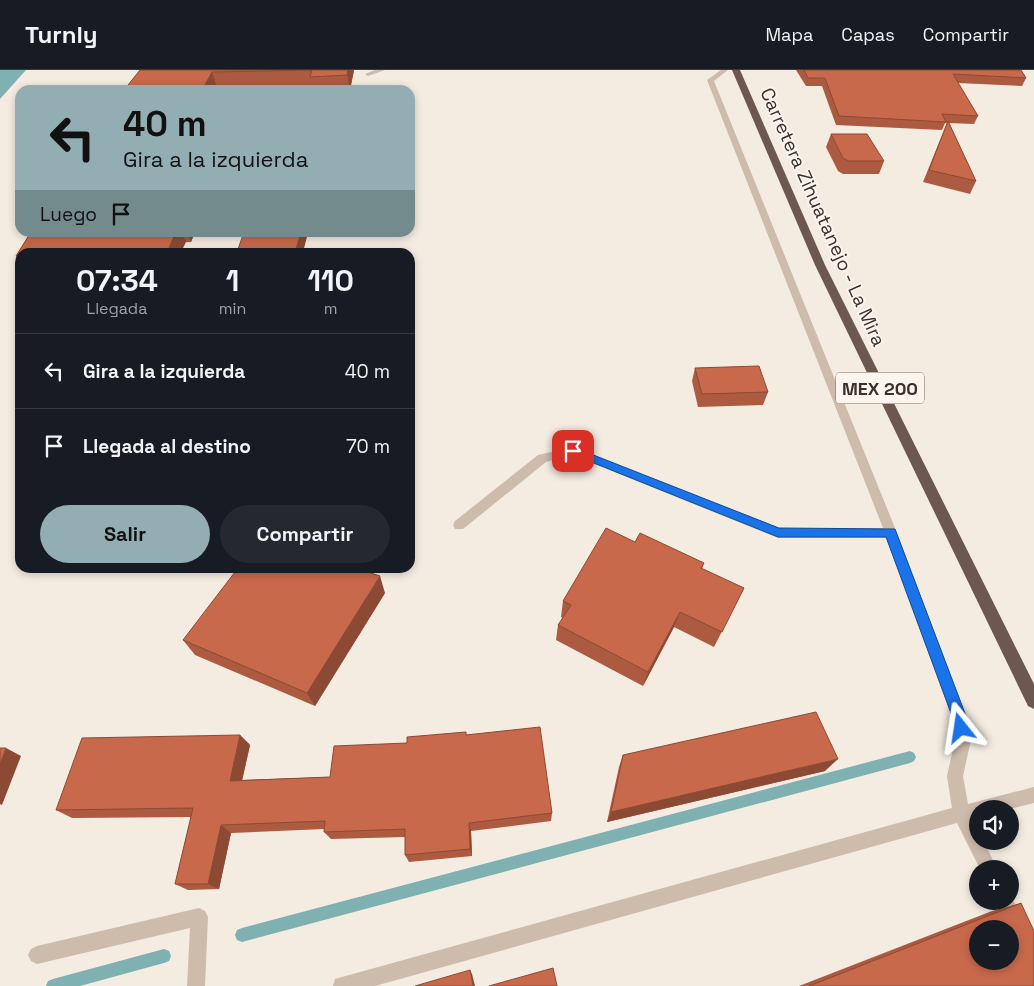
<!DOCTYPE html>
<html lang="es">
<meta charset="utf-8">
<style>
:root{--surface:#171b24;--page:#242831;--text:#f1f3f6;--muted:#9ea1a6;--line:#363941;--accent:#92aeb2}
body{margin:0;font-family:"Space Grotesk",sans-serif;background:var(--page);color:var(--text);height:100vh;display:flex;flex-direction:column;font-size:19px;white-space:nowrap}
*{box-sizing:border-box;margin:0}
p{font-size:16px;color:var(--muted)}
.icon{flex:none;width:28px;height:28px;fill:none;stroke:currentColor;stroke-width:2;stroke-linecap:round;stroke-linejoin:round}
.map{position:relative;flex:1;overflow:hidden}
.panel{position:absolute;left:15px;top:178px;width:400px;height:325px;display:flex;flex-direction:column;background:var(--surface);border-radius:15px;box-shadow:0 2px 8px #0003}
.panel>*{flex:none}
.guide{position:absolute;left:15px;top:15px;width:400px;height:152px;border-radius:15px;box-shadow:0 2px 8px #0003;background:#92aeb2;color:#111;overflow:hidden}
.buttons{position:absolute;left:969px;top:730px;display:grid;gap:10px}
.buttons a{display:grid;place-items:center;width:50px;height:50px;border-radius:50%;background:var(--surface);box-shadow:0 2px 8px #0003;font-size:25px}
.pin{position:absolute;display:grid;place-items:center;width:42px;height:42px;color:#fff;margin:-21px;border-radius:10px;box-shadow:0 2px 8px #0006}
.me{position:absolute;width:55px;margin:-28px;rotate:345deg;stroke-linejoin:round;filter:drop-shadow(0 0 4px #0008)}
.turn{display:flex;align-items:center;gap:18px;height:105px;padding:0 25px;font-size:22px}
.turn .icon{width:65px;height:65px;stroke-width:2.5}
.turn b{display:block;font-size:35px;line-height:42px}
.then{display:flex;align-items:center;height:48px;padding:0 25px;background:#0003;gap:10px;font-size:19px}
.eta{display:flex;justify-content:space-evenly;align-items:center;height:85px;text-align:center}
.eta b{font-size:30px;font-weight:800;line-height:35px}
.primary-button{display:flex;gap:10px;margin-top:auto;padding:10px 25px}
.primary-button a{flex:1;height:58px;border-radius:30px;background:var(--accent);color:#111;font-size:20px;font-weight:800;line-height:58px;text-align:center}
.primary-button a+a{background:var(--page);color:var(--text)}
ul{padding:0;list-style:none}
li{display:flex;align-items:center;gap:15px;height:75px;padding:0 25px;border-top:1px solid var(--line)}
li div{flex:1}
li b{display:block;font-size:19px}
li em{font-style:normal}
header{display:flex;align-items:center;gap:30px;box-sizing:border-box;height:70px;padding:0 25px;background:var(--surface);border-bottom:1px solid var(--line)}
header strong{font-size:24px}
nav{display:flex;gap:28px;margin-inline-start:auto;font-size:18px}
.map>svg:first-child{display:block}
.water{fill:#7fb0b2}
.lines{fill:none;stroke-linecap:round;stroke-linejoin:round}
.stream{fill:#7fb0b2;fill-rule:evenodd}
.service{fill:#cdbbac;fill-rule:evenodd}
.minor{fill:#cdbbac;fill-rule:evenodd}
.trunk{fill:#6c584f;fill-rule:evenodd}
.wall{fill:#ac5a40}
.shaded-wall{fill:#8c4a34}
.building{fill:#c8694b;stroke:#8c4a34;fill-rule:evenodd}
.route{fill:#1a73e8;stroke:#114b97}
.labels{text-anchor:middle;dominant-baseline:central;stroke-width:4;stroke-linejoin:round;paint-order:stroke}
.shield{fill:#fbf5ee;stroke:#756b66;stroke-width:1}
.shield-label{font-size:18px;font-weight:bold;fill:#3b302b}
.street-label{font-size:19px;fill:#3b302b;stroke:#fbf5ee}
</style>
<header>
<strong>Turnly</strong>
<nav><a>Mapa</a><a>Capas</a><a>Compartir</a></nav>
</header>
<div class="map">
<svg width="1034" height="916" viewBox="0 0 1034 916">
<rect width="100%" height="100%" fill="#f4ebe1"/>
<path class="water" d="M 0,0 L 26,0 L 0,29 Z"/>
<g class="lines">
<g class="stream">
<path d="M 910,681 L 914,683 L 916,687 L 914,691 L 910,693 L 242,872 L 237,870 L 235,865 L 237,860 L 242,858 Z"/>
<path d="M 164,879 L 169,881 L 171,886 L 169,891 L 164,893 L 80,916 L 46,916 L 48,911 L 53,909 Z"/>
</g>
<g class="service">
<path d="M 375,0 L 385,0 L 368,6 L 365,4 Z"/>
<path d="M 573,377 L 779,458 L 891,458 L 895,459 L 897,463 L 895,467 L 891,468 L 778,468 L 572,385 L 546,392 L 463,459 L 455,459 L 453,455 L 455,451 L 538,385 Z"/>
</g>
<g class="minor">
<path d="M 721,0 L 728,0 L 714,11 L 897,463 L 966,646 L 971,670 L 963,706 L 968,734 L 1034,717 L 1034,733 L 1010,739 L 978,739 L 978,747 L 972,749 L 978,759 L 978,771 L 984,771 L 997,799 L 980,799 L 957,753 L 375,916 L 333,916 L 335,909 L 342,907 L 952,738 L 947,706 L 955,670 L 952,646 L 885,463 L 707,10 Z"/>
<path d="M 1010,824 L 1024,851 L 1021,857 L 1015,860 L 1009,857 L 996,831 L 1010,831 Z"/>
<path d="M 199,838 L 205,841 L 208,847 L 205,916 L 187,916 L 190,858 L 37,894 L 31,891 L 28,885 L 31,879 L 37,876 Z"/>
</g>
<path class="trunk" d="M 732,0 L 740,0 L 825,195 L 1034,614 L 1034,639 L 1028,636 L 815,195 Z"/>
</g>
<g class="wall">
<path d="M 140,0 L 354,0 L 350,20 L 313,20 L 312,15 L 217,17 Z"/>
<path d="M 796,0 L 1021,0 L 1026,8 L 1022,16 L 958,13 L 978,46 L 974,54 L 949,53 L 976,111 L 970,124 L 923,112 L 947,53 L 945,53 L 942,60 L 836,55 L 822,16 L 806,16 Z"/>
<path d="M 831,64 L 884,91 L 879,104 L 843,104 L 838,101 L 826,77 Z"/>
<path d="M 31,162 L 195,162 L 191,172 L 20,182 L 20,193 L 16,186 Z"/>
<path d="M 695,298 L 768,322 L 763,335 L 698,337 L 692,311 Z"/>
<path d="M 635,472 L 704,493 L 702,499 L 744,518 L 714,577 L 674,557 L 643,616 L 556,570 L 558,555 L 563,548 L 561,547 L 563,531 Z"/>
<path d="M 385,523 L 315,636 L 195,585 L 183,570 Z"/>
<path d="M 240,665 L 250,675 L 242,710 L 330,707 L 407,673 L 466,665 L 552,743 L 551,751 L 471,761 L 472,786 L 409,792 L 405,785 L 405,767 L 331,769 L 324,762 L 324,759 L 231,763 L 219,819 L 188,820 L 175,814 L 191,747 L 72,748 L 56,740 Z"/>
<path d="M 623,685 L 825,701 L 607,752 L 619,697 Z"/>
<path d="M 1021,833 L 1034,916 L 799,916 L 992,841 Z"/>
</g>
<g class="shaded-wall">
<path d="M 348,0 L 354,0 L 350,20 L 347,5 Z"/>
<path d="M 212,2 L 217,17 L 215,20 L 202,20 Z"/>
<path d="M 176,162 L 182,162 L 186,172 L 181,182 L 167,182 Z"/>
<path d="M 187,162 L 195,162 L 191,172 Z"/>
<path d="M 301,162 L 306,162 L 307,167 L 303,182 L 295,182 Z"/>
<path d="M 380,506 L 385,523 L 315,636 L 307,623 Z"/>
<path d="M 680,542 L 674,557 L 643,616 L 648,602 Z"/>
<path d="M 240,665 L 250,675 L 240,720 L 230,711 Z"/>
<path d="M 6,678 L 21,686 L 2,735 L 0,734 L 0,694 Z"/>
<path d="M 838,689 L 825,701 L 607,752 L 611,742 Z"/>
<path d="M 469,753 L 471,761 L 472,786 L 470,779 Z"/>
<path d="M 221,755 L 231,763 L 219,819 L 208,814 Z"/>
<path d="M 470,900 L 472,904 L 475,916 L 473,916 Z"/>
</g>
<g class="building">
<path d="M 140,0 L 348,0 L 347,5 L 310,7 L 312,0 L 212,2 L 202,20 L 124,20 Z"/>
<path d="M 804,0 L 1021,0 L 1026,8 L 953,4 L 978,46 L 942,44 L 946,52 L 839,46 L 825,8 L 808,8 Z"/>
<path d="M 948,51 L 976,111 L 929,100 Z"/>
<path d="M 831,64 L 867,64 L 884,91 L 848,91 L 843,88 Z"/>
<path d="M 31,162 L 176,162 L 167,182 L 20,182 L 20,186 L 16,186 Z"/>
<path d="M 244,162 L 301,162 L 295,182 L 237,182 Z"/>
<path d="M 759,296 L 768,322 L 702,324 L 695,298 Z"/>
<path d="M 606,458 L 635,472 L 640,463 L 704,493 L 701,498 L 744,518 L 722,562 L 680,542 L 648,602 L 558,555 L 571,535 L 563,531 Z"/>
<path d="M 238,498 L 356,498 L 380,506 L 307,623 L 183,570 Z"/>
<path d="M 816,642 L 838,689 L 611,742 L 623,685 Z"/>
<path d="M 540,657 L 552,743 L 469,753 L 470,779 L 405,785 L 405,759 L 324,762 L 325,751 L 221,755 L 208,814 L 175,814 L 193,738 L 56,740 L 82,668 L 240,665 L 230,711 L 330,707 L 334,676 L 407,673 L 407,667 L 466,662 L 466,665 Z"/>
<path d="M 0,678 L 6,678 L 0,694 Z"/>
<path d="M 1021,833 L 1034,861 L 1034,916 L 809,916 ZM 978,859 L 1010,859 L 1010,891 L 978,891 Z"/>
<path d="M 553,898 L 557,916 L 489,916 Z"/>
<path d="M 470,900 L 473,916 L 415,916 Z"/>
</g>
<path class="route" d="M 573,377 L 779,458 L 895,459 L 966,646 L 968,658 L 966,663 L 961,665 L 956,663 L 952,646 L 886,467 L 778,467 L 569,383 L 569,378 Z"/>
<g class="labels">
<rect class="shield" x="836" y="302.5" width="88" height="31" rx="4"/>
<g class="shield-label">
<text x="880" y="318">MEX 200</text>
</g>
<g class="street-label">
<text transform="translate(823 147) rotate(66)">Carretera Zihuatanejo - La Mira</text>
</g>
</g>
</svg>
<div class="buttons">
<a><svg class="icon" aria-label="sound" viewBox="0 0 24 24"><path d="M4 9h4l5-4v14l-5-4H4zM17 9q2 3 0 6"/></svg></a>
<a>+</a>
<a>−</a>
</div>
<div class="pin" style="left:573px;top:381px;background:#d93025"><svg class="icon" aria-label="arrive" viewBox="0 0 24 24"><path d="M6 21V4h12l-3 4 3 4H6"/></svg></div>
<svg class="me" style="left:961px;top:658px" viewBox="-20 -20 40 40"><path d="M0-17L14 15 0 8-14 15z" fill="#1a73e8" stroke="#fff" stroke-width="4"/></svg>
<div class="guide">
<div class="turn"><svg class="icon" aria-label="left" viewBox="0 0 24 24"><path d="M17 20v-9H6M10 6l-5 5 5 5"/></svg><div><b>40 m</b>Gira a la izquierda</div></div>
<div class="then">Luego<svg class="icon" aria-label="arrive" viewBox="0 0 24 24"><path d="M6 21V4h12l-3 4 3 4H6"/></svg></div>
</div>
<section class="panel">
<div class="eta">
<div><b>07:34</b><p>Llegada</p></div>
<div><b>1</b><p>min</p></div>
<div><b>110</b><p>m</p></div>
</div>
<ul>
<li><svg class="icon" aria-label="left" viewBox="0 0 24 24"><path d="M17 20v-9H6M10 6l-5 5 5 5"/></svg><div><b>Gira a la izquierda</b></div><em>40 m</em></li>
<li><svg class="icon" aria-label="arrive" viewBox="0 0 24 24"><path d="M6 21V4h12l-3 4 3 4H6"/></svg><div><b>Llegada al destino</b></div><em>70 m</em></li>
</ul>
<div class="primary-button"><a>Salir</a><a>Compartir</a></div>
</section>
</div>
